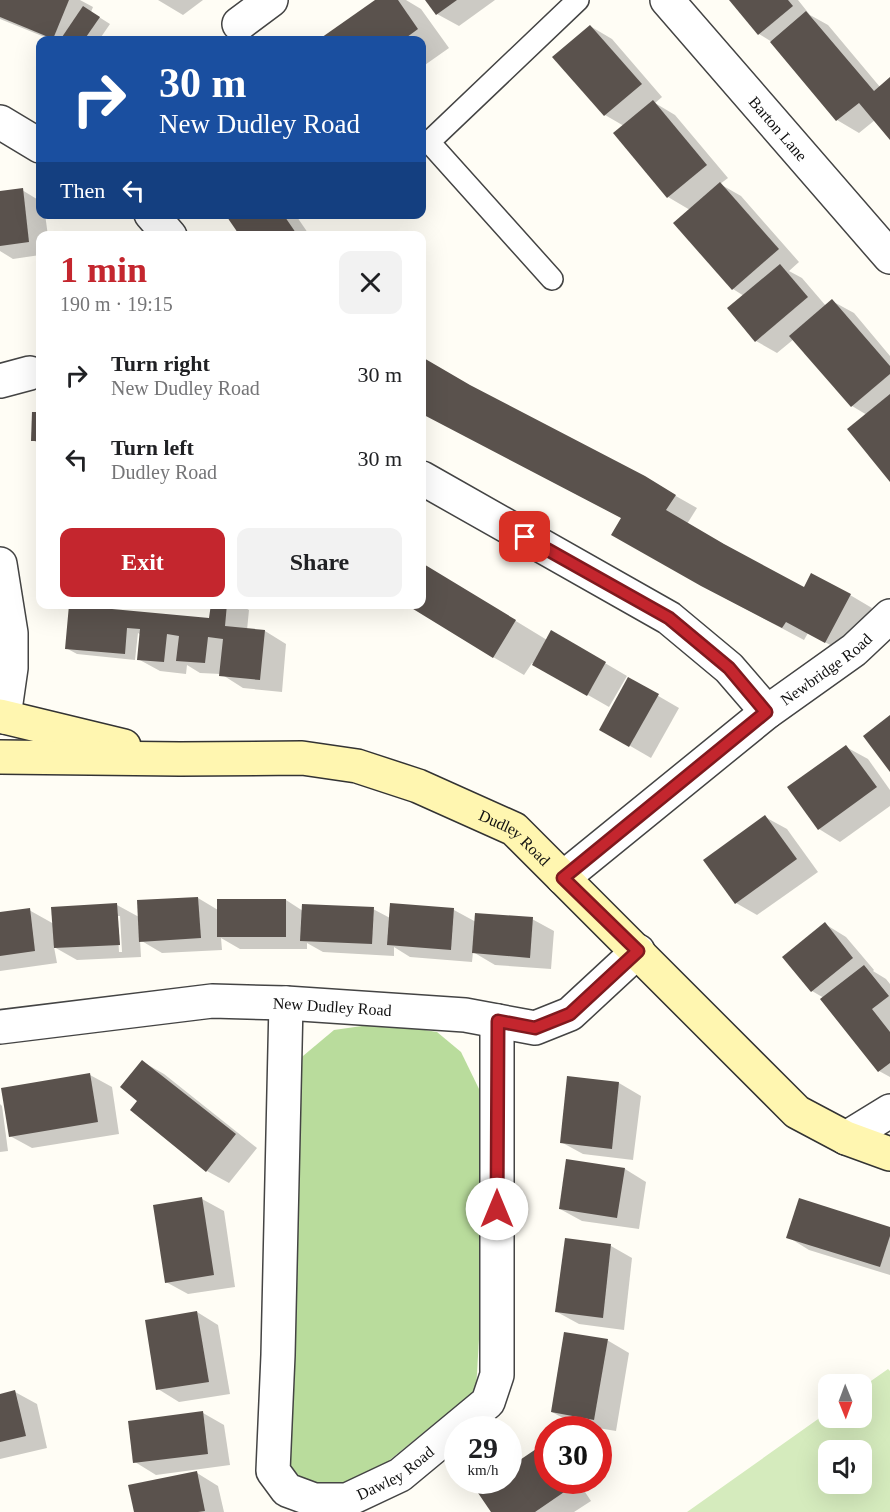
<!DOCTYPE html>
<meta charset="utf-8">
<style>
:root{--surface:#fff;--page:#f2f2f2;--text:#202124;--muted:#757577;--accent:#c4262e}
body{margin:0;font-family:"Times New Roman",serif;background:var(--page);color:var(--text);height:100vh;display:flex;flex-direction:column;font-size:22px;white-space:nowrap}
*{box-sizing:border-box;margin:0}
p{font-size:20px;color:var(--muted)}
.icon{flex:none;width:33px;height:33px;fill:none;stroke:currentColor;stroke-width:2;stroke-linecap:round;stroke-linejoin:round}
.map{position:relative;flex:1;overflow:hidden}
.drawer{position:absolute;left:36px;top:231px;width:390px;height:378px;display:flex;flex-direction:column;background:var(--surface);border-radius:12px;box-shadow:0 6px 24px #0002}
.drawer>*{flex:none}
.top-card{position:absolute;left:36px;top:36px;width:390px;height:183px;border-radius:12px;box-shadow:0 6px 24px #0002;background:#1a4fa0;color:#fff;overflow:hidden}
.needle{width:39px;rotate:179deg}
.controls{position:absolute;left:818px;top:1374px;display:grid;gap:12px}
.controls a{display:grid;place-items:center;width:54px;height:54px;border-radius:12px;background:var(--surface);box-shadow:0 6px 24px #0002;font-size:30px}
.speed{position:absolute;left:444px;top:1416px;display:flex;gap:12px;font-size:30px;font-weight:700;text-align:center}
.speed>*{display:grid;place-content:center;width:78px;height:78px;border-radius:50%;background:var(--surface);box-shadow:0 6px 24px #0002;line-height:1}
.speed small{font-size:15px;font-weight:400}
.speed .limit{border:9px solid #d22;background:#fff;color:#111}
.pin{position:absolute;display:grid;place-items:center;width:51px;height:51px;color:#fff;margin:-26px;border-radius:12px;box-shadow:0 3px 9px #0006}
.me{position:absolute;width:66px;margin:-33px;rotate:0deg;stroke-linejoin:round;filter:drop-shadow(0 0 4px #0008)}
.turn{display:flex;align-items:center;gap:21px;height:126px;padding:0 24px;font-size:27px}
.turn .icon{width:78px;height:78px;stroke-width:2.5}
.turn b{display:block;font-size:42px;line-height:51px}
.then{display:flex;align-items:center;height:57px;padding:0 24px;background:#0003;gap:12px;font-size:22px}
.round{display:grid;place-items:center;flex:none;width:63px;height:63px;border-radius:12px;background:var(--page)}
.headline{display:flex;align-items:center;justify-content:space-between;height:102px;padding:0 24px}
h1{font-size:36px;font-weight:800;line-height:45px;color:var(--accent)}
.action{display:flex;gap:12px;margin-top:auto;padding:12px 24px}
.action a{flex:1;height:69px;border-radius:12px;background:var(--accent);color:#fff;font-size:24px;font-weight:800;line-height:69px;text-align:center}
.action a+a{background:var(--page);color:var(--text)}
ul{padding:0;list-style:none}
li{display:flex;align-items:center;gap:18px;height:84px;padding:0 24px}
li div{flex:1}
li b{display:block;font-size:22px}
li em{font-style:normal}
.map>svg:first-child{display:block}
.green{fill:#d5ebbd;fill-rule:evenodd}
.forest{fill:#b9dc9c}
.shadow{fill:#0003;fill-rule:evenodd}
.building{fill:#5a524d}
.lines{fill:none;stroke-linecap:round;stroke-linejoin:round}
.lane-casing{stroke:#444;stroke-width:24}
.street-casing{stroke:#444;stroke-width:36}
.secondary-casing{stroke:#333;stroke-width:36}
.lane{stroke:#fff;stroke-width:21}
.street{stroke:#fff;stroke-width:33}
.secondary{stroke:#fff6b0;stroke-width:33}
.route-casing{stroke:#7f191e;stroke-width:15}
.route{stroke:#c4262e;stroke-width:10}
.labels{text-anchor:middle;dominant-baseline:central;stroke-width:6;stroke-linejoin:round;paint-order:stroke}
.street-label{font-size:16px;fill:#111;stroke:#fff}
</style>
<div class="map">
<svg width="890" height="1512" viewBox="0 0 890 1512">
<rect width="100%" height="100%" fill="#fffdf5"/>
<path class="green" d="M 888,1369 L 890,1371 L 890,1512 L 687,1512 L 828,1412 L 828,1418 L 861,1418 L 861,1388 ZM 828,1450 L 861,1450 L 861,1484 L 828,1484 Z"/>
<path class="forest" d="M 383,1023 L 437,1032 L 461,1052 L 480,1091 L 479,1339 L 476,1390 L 370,1476 L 336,1492 L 294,1483 L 288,1462 L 297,1061 L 334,1030 Z"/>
<g class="shadow">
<path d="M 0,0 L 80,0 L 93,7 L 91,12 L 110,24 L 99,40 L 52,40 L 0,19 Z"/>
<path d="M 158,0 L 203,0 L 183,15 Z"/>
<path d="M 378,0 L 406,0 L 421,9 L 449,48 L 422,67 L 422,40 L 321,40 Z"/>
<path d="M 427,0 L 495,0 L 459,26 L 437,14 Z"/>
<path d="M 731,0 L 798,0 L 810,15 L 828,25 L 880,87 L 890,79 L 890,138 L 875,120 L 859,133 L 837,120 L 772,42 L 759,34 Z"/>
<path d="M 590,26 L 612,39 L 662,97 L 655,103 L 675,115 L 728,178 L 720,184 L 741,196 L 799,262 L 789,271 L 802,278 L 826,306 L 832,301 L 854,313 L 890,356 L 890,480 L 867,415 L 852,406 L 794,339 L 777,353 L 756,341 L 744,296 L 733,289 L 690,210 L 668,197 L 624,126 L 605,115 Z"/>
<path d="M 22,190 L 40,201 L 40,214 L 45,214 L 48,236 L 40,236 L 40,255 L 13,259 L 0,251 L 0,193 Z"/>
<path d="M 227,214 L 295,214 L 310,236 L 242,236 Z"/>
<path d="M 422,358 L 472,388 L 644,478 L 697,508 L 687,524 L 805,589 L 850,595 L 872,608 L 847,654 L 808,633 L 804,640 L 725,598 L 622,518 L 422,413 Z"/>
<path d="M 33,413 L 40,414 L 40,445 L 33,440 Z"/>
<path d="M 422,564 L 547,640 L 552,632 L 627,676 L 609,707 L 532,663 L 524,675 L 493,657 L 422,604 Z"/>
<path d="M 212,604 L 239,604 L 249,610 L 247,630 L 265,631 L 286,644 L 282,692 L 243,688 L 221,674 L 200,673 L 187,665 L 186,674 L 160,671 L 138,659 L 141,635 L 138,633 L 135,660 L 77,654 L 66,648 L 70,606 L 211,619 Z"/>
<path d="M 629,679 L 679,708 L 651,758 L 601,729 Z"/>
<path d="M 846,747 L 868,759 L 890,790 L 890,806 L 840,842 L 819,829 Z"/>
<path d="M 765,817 L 787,829 L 818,872 L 757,915 L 736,903 Z"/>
<path d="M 198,898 L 218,910 L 286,900 L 303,911 L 373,909 L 390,918 L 454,910 L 476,922 L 532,919 L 554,931 L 551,969 L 495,965 L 473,952 L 472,962 L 410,957 L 394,947 L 394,956 L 323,952 L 307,943 L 307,949 L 240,949 L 221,938 L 222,950 L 162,953 L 140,940 L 141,957 L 77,960 L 54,947 L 57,963 L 0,971 L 0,914 L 29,910 L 54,924 L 117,905 L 139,917 ZM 117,916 L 120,916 L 122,952 L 119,952 Z"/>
<path d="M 825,924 L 846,937 L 874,970 L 873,971 L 886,979 L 890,984 L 890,1077 L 879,1071 L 824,998 L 812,991 L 784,957 Z"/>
<path d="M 143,1062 L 164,1074 L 257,1148 L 229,1183 L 207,1171 L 132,1110 L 139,1101 Z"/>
<path d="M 90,1075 L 112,1087 L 119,1134 L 32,1148 L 10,1136 Z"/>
<path d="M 569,1077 L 619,1083 L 641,1096 L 633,1160 L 583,1154 L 561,1142 Z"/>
<path d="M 0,1104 L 2,1106 L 8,1151 L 0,1152 Z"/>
<path d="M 625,1169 L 646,1182 L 639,1229 L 582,1221 L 560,1209 Z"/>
<path d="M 202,1199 L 224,1211 L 235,1287 L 188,1294 L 166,1282 Z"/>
<path d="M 890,1228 L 890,1275 L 809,1250 L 788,1237 Z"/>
<path d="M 611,1246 L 632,1258 L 624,1330 L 579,1324 L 557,1312 Z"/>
<path d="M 197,1312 L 218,1325 L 230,1394 L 179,1402 L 158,1389 Z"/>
<path d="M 607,1340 L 629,1353 L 616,1431 L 574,1424 L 552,1412 Z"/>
<path d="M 15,1392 L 37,1404 L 47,1448 L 0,1459 L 0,1395 Z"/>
<path d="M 203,1413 L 224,1425 L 230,1465 L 156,1475 L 135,1462 Z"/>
<path d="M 542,1447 L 548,1451 L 548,1480 L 577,1480 L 591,1501 L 574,1512 L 493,1512 L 508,1480 Z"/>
<path d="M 197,1473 L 218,1486 L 224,1512 L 136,1512 Z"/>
</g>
<g class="building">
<path d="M 0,0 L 69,0 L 53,39 L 0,17 Z"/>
<path d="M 375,0 L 398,0 L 418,29 L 403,40 L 318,40 Z"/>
<path d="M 425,0 L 457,0 L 436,15 Z"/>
<path d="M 729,0 L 788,0 L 793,6 L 758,35 Z"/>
<path d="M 83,6 L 100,17 L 84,40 L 60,40 Z"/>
<path d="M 806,11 L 874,91 L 890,77 L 890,140 L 859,103 L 836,121 L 770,42 Z"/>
<path d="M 590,25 L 642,84 L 604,116 L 552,57 Z"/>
<path d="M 653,100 L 707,165 L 667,198 L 613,133 Z"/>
<path d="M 720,182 L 779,249 L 732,290 L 673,223 Z"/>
<path d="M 23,188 L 29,242 L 0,246 L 0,191 Z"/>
<path d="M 225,214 L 283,214 L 298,236 L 240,236 Z"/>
<path d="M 780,264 L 808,297 L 755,342 L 727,308 Z"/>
<path d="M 832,299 L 890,366 L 890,374 L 851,407 L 789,336 Z"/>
<path d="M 422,357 L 470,385 L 645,476 L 676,495 L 666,510 L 724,544 L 804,587 L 811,573 L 851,594 L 825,643 L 786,622 L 782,628 L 701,586 L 611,535 L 621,518 L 422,414 Z"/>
<path d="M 890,394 L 890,482 L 847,429 Z"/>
<path d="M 32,412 L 40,412 L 40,441 L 31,441 Z"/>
<path d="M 422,563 L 516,620 L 493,658 L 405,604 L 422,604 Z"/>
<path d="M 211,604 L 227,604 L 225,626 L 265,630 L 260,680 L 219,676 L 223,639 L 208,637 L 205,663 L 176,661 L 179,636 L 167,634 L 164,662 L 137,660 L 140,629 L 127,628 L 125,654 L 65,649 L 69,605 L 209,618 Z"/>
<path d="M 551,630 L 606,662 L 587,696 L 532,665 Z"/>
<path d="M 628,677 L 659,694 L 629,747 L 599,730 Z"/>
<path d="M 890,715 L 890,772 L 863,736 Z"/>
<path d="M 846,745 L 877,787 L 818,830 L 787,787 Z"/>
<path d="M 765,815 L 797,859 L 735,904 L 703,860 Z"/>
<path d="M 198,897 L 201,938 L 139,942 L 137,900 Z"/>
<rect x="217" y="899" width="69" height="38"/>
<path d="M 117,903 L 120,945 L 54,948 L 51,907 Z"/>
<path d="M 390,903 L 454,908 L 451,950 L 387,945 Z"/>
<path d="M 302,904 L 374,907 L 372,944 L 300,941 Z"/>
<path d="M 30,908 L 35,951 L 0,956 L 0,912 Z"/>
<path d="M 475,913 L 533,917 L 530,958 L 472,953 Z"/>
<path d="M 825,922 L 853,958 L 811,992 L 782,957 Z"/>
<path d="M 864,965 L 889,996 L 872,1009 L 890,1032 L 890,1063 L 878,1072 L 820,999 Z"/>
<path d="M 142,1060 L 236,1134 L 206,1172 L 130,1110 L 137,1101 L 120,1087 Z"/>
<path d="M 90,1073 L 98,1122 L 9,1137 L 1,1088 Z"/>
<path d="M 567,1076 L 619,1082 L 612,1149 L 560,1143 Z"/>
<path d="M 566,1159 L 625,1168 L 617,1218 L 559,1209 Z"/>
<path d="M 202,1197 L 214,1275 L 165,1283 L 153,1205 Z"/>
<path d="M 799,1198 L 890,1227 L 890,1236 L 880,1267 L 786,1238 Z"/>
<path d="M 565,1238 L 611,1244 L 603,1318 L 555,1312 Z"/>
<path d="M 197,1311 L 209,1382 L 156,1390 L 145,1320 Z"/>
<path d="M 564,1332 L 608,1339 L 594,1420 L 551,1412 Z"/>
<path d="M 15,1390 L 26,1436 L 0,1442 L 0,1394 Z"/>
<path d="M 203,1411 L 208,1454 L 133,1463 L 128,1421 Z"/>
<path d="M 542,1445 L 548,1454 L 548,1480 L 565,1480 L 570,1488 L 535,1512 L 491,1512 L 476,1490 L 489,1480 L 508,1480 L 508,1468 Z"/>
<path d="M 197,1471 L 205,1511 L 198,1512 L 134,1512 L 128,1485 Z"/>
</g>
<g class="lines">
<g class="lane-casing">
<path id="lane" d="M 552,279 L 429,142 L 578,0"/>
</g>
<g class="street-casing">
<g id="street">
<path id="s1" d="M 667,0 L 890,257"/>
<path d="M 239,24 L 271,0"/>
<path d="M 0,122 L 40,146"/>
<path d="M 151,214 L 170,236"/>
<path d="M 0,381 L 30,373"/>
<path d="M 422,478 L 669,618 L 729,668 L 767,712"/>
<path d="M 0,564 L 11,633 L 11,668 L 4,717"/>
<path id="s2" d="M 563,878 L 767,712 L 854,650 L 890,616"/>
<path id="s3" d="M 286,1003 L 278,1355 L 273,1471 L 287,1490 L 314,1500 L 347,1500 L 400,1475 L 488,1402 L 497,1375 L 497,1021"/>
<path id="s4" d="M 0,1027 L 212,1001 L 286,1003 L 465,1015 L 535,1028 L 570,1014 L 638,951"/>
<path d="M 846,1138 L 890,1111"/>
</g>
</g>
<g class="secondary-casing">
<g id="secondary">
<path d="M 0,716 L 124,746"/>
<path id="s5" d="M 0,757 L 180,759 L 302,758 L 357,766 L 418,786 L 514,829 L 797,1112 L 846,1138 L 890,1154"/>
</g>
</g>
<use href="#lane" class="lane"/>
<use href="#street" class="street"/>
<use href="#secondary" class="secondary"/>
</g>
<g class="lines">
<g class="route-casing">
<path id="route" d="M 497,1209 L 498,1021 L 535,1028 L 570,1014 L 638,951 L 563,878 L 766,712 L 729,668 L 669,618 L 525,537"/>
</g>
<use href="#route" class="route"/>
</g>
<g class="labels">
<g class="street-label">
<text stroke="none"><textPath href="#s1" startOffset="170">Barton Lane</textPath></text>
<text stroke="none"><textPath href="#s2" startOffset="336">Newbridge Road</textPath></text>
<text stroke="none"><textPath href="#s5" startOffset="532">Dudley Road</textPath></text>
<text stroke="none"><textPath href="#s4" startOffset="334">New Dudley Road</textPath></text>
<text stroke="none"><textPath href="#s3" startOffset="609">Dawley Road</textPath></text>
</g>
</g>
</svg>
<div class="controls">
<a><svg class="needle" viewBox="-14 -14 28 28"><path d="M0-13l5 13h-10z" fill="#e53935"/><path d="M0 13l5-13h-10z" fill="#757577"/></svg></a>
<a><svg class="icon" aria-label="sound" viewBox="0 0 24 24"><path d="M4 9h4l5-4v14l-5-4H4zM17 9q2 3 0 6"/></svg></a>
</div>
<div class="speed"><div>29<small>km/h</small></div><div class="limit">30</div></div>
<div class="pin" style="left:525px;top:537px;background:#d93025"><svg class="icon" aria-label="arrive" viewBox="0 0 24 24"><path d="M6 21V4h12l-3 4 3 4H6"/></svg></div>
<svg class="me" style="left:497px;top:1209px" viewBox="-20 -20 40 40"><circle r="19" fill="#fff"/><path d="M0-13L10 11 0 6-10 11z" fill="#c4262e"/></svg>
<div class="top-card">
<div class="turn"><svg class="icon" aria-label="right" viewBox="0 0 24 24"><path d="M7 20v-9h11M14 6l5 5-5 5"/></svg><div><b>30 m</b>New Dudley Road</div></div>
<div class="then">Then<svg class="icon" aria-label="left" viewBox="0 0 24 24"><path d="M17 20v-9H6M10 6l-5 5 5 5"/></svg></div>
</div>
<section class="drawer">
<div class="headline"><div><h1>1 min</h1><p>190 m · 19:15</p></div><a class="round"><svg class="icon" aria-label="close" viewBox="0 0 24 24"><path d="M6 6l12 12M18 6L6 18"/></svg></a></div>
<ul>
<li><svg class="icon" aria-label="right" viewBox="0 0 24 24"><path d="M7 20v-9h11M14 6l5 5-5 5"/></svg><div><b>Turn right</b><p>New Dudley Road</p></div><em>30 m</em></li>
<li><svg class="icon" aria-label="left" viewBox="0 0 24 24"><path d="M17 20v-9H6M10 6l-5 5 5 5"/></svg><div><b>Turn left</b><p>Dudley Road</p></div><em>30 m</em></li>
</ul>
<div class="action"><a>Exit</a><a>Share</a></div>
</section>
</div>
